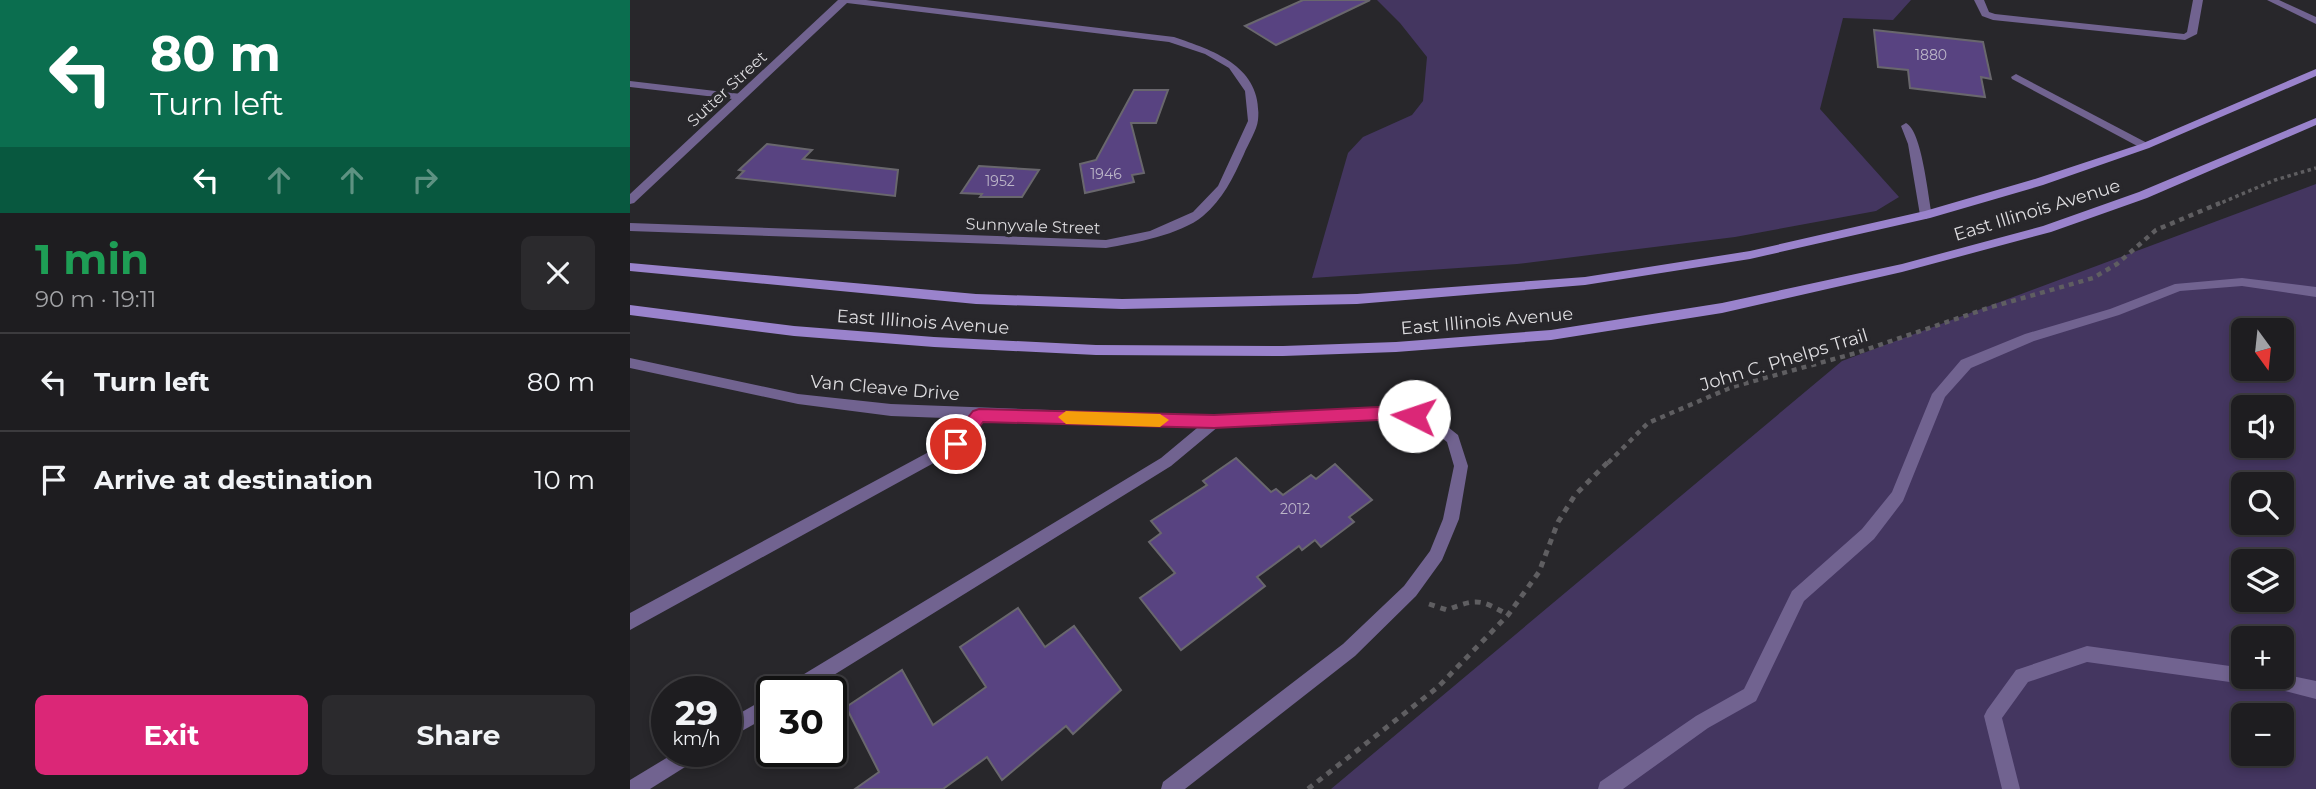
<!DOCTYPE html>
<meta charset="utf-8">
<style>
:root{--surface:#1e1d20;--page:#2b2a2d;--text:#f1f3f6;--muted:#a1a2a5;--line:#3c3b3e;--accent:#db2777}
body{margin:0;font-family:Montserrat,sans-serif;background:var(--page);color:var(--text);height:100vh;display:flex;flex-direction:column;font-size:26px;white-space:nowrap}
*{box-sizing:border-box;margin:0}
p{font-size:23px;color:var(--muted)}
.icon{flex:none;width:38px;height:38px;fill:none;stroke:currentColor;stroke-width:2;stroke-linecap:round;stroke-linejoin:round}
.map{position:relative;flex:1;overflow:hidden}
.side{display:flex;flex-direction:column;background:var(--surface);width:630px}
.side>*{flex:none}
.hud{background:#0b6e4f;color:#fff;overflow:hidden}
.needle{width:46px;rotate:165deg}
.controls{position:absolute;left:1601px;top:318px;display:grid;gap:14px}
.controls a{display:grid;place-items:center;width:63px;height:63px;border-radius:10px;background:var(--surface);box-shadow:0 4px 10px #0003,0 0 0 2px var(--line);font-size:35px}
.speed{position:absolute;left:21px;top:676px;display:flex;gap:14px;font-size:35px;font-weight:700;text-align:center}
.speed>*{display:grid;place-content:center;width:91px;height:91px;border-radius:50%;background:var(--surface);box-shadow:0 4px 10px #0003,0 0 0 2px var(--line);line-height:1}
.speed small{font-size:18px;font-weight:400}
.speed .limit{border:4px solid #111;border-radius:10px;background:#fff;color:#111}
.pin{position:absolute;display:grid;place-items:center;width:60px;height:60px;color:#fff;margin:-30px;border:4px solid #fff;border-radius:50%;box-shadow:0 2px 7px #0007}
.me{position:absolute;width:77px;margin:-38px;rotate:274deg;stroke-linejoin:round;filter:drop-shadow(0 0 5px #0008)}
.turn{display:flex;align-items:center;gap:24px;height:147px;padding:0 35px;font-size:32px}
.turn .icon{width:91px;height:91px;stroke-width:2.5}
.turn b{display:block;font-size:49px;line-height:60px}
.lanes{display:flex;align-items:center;height:66px;padding:0 35px;background:#0003;justify-content:center;gap:35px;direction:ltr}
.lanes .off{opacity:.35}
.round{display:grid;place-items:center;flex:none;width:74px;height:74px;border-radius:10px;background:var(--page)}
.head{display:flex;align-items:center;justify-content:space-between;height:119px;padding:0 35px}
h1{font-size:42px;font-weight:700;line-height:52px;color:#1e9e55}
.button{display:flex;gap:14px;margin-top:auto;padding:14px 35px}
.button a{flex:1;height:80px;border-radius:10px;background:var(--accent);color:#fff;font-size:28px;font-weight:700;line-height:80px;text-align:center}
.button a+a{background:var(--page);color:var(--text)}
ul{padding:0;list-style:none}
li{display:flex;align-items:center;gap:21px;height:98px;padding:0 35px;border-top:2px solid var(--line)}
li div{flex:1}
li b{display:block;font-size:26px}
li em{font-style:normal}
main{display:flex;flex:1;min-height:0}
.map>svg:first-child{display:block}
.green{fill:#443660;fill-rule:evenodd}
.building{fill:#584381;stroke:#69676d;stroke-width:2}
.lines{fill:none;stroke-linecap:round;stroke-linejoin:round}
.path-far2{stroke:#5f5e61;stroke-width:3.5;stroke-dasharray:3.5 3.5;stroke-linecap:butt}
.path-far1{stroke:#5f5e61;stroke-width:4.5;stroke-dasharray:5 5;stroke-linecap:butt}
.path{stroke:#5f5e61;stroke-width:5;stroke-dasharray:6 6;stroke-linecap:butt}
.service{fill:#716390;fill-rule:evenodd}
.minor{fill:#716390;fill-rule:evenodd}
.secondary{fill:#9a83cc;fill-rule:evenodd}
.route{fill:#db2777;stroke:#8e194d;stroke-width:2}
.slow{fill:#f59e0b}
.labels{text-anchor:middle;dominant-baseline:central;stroke-width:7;stroke-linejoin:round;paint-order:stroke}
.number-label{font-size:14px;fill:#bcb6c8}
.far-street-label{font-size:16px;fill:#dddcdf;stroke:#28272b}
.street-label{font-size:18px;fill:#dddcdf;stroke:#28272b}
</style>
<main>
<section class="side">
<div class="hud">
<div class="turn"><svg class="icon" aria-label="left" viewBox="0 0 24 24"><path d="M17 20v-9H6M10 6l-5 5 5 5"/></svg><div><b>80 m</b>Turn left</div></div>
<div class="lanes"><svg class="icon" aria-label="left" viewBox="0 0 24 24"><path d="M17 20v-9H6M10 6l-5 5 5 5"/></svg><svg class="icon off" aria-label="ahead" viewBox="0 0 24 24"><path d="M12 20V5M6 11l6-6 6 6"/></svg><svg class="icon off" aria-label="ahead" viewBox="0 0 24 24"><path d="M12 20V5M6 11l6-6 6 6"/></svg><svg class="icon off" aria-label="right" viewBox="0 0 24 24"><path d="M7 20v-9h11M14 6l5 5-5 5"/></svg></div>
</div>
<div class="head"><div><h1>1 min</h1><p>90 m · 19:11</p></div><a class="round"><svg class="icon" aria-label="close" viewBox="0 0 24 24"><path d="M6 6l12 12M18 6L6 18"/></svg></a></div>
<ul>
<li><svg class="icon" aria-label="left" viewBox="0 0 24 24"><path d="M17 20v-9H6M10 6l-5 5 5 5"/></svg><div><b>Turn left</b></div><em>80 m</em></li>
<li><svg class="icon" aria-label="arrive" viewBox="0 0 24 24"><path d="M6 21V4h12l-3 4 3 4H6"/></svg><div><b>Arrive at destination</b></div><em>10 m</em></li>
</ul>
<div class="button"><a>Exit</a><a>Share</a></div>
</section>
<div class="map">
<svg width="1686" height="789" viewBox="0 0 1686 789">
<rect width="100%" height="100%" fill="#28272b"/>
<g class="green">
<path d="M 747,0 L 1281,0 L 1263,20 L 1213,18 L 1190,109 L 1269,197 L 1246,211 L 1105,237 L 887,264 L 682,278 L 718,153 L 733,137 L 782,115 L 793,101 L 797,57 L 770,23 Z"/>
<path d="M 1686,184 L 1686,789 L 701,789 L 1212,361 ZM 1614,331 L 1652,331 L 1652,369 L 1614,369 ZM 1614,408 L 1652,408 L 1652,446 L 1614,446 ZM 1614,485 L 1652,485 L 1652,523 L 1614,523 ZM 1614,562 L 1652,562 L 1652,600 L 1614,600 ZM 1614,639 L 1652,639 L 1652,677 L 1614,677 ZM 1614,716 L 1652,716 L 1652,754 L 1614,754 Z"/>
</g>
<g class="building">
<path d="M 673,0 L 740,0 L 646,45 L 615,26 Z"/>
<path d="M 1244,30 L 1353,42 L 1361,79 L 1351,77 L 1355,97 L 1280,88 L 1278,70 L 1248,67 Z"/>
<path d="M 504,90 L 538,90 L 526,123 L 501,123 L 514,173 L 502,175 L 504,182 L 455,193 L 450,164 L 466,160 Z"/>
<path d="M 137,144 L 182,150 L 173,159 L 268,170 L 265,196 L 107,178 L 114,171 L 109,170 Z"/>
<path d="M 349,166 L 409,170 L 392,197 L 350,197 L 352,194 L 331,193 Z"/>
<path d="M 606,458 L 641,492 L 646,489 L 653,495 L 681,475 L 686,479 L 705,464 L 742,500 L 719,517 L 724,522 L 691,547 L 685,540 L 672,550 L 669,546 L 627,577 L 635,586 L 551,650 L 510,598 L 545,573 L 519,542 L 531,533 L 521,521 L 577,485 L 573,481 Z"/>
<path d="M 388,608 L 415,647 L 444,626 L 491,690 L 443,734 L 436,726 L 372,780 L 357,757 L 313,789 L 225,789 L 249,772 L 216,707 L 272,670 L 303,725 L 356,687 L 330,647 Z"/>
</g>
<g class="lines">
<path class="path-far2" d="M 1586,205 L 1645,180 L 1686,168"/>
<path class="path-far1" d="M 978,463 L 1018,423 L 1102,387 L 1226,353 L 1358,308 L 1463,278 L 1487,264 L 1526,230 L 1590,203"/>
<g class="path">
<path d="M 799,604 L 817,610 C 847,598 850,599 878,615"/>
<path d="M 678,789 L 808,687 L 878,615 L 909,572 L 928,522 L 945,495 L 979,461"/>
</g>
<g class="service">
<path d="M 1344,0 L 1354,0 L 1359,12 L 1365,14 L 1554,34 L 1557,32 L 1563,0 L 1573,0 L 1567,34 L 1555,40 L 1363,20 L 1352,16 Z"/>
<path d="M 1386,74 L 1519,144 L 1520,146 L 1519,148 L 1511,148 L 1382,79 L 1381,77 Z"/>
<path d="M 0,81 L 111,94 L 116,97 L 111,100 L 0,87 Z"/>
<path d="M 1276,123 C 1292,131 1298,196 1302,215 L 1296,219 L 1290,215 L 1278,144 L 1271,126 Z"/>
<path d="M 1612,278 L 1686,287 L 1686,297 L 1612,286 L 1550,291 L 1489,315 L 1404,341 L 1341,368 L 1315,397 L 1273,501 L 1244,539 L 1174,601 L 1126,701 L 1078,728 L 993,789 L 968,789 L 970,782 L 1066,716 L 1114,689 L 1162,591 L 1232,529 L 1262,492 L 1302,394 L 1331,360 L 1395,334 L 1480,309 L 1545,284 Z"/>
<path d="M 349,409 L 354,411 L 356,415 L 331,448 L 0,630 L 0,613 L 321,440 L 344,411 Z"/>
<path d="M 584,416 L 589,418 L 591,422 L 589,426 L 541,466 L 178,691 L 153,691 L 156,685 L 531,458 L 579,418 Z"/>
<path d="M 1457,646 L 1614,668 L 1614,677 L 1652,677 L 1652,674 L 1686,681 L 1686,699 L 1620,682 L 1614,684 L 1457,662 L 1398,682 L 1372,718 L 1390,789 L 1372,789 L 1354,716 L 1357,710 L 1386,670 Z"/>
<path d="M 142,695 L 142,714 L 96,740 L 96,721 Z"/>
<path d="M 48,751 L 74,751 L 71,757 L 20,789 L 0,789 L 0,780 Z"/>
</g>
<g class="minor">
<path d="M 208,0 L 236,0 L 544,37 C 585,51 633,67 628,120 C 627,130 618,144 614,154 C 603,178 593,199 573,216 C 550,235 504,243 476,248 L 0,231 L 0,223 L 476,240 L 520,231 L 563,212 L 588,186 L 618,121 L 615,91 L 599,68 L 575,54 L 539,42 L 217,3 L 4,203 L 0,204 L 0,194 Z"/>
<path d="M 1637,0 L 1649,0 L 1686,17 L 1686,24 Z"/>
<path d="M 0,358 L 168,394 L 261,404 L 584,416 L 769,406 L 804,416 L 828,435 L 838,466 L 829,519 L 812,560 L 786,596 L 725,656 L 555,789 L 531,789 L 533,782 L 713,644 L 774,586 L 800,551 L 813,519 L 824,466 L 817,442 L 795,424 L 769,418 L 584,428 L 261,416 L 168,404 L 0,368 Z"/>
</g>
<g class="secondary">
<path d="M 1686,69 L 1686,76 L 1519,148 L 1413,185 L 1300,218 L 1120,259 L 955,285 L 727,304 L 492,309 L 346,304 L 0,271 L 0,263 L 346,294 L 492,299 L 727,294 L 955,277 L 1120,251 L 1295,211 L 1405,179 L 1511,144 Z"/>
<path d="M 1686,118 L 1686,125 L 1517,198 L 1421,232 L 1272,272 L 1092,313 L 921,340 L 766,352 L 653,356 L 466,355 L 304,347 L 164,336 L 0,315 L 0,305 L 164,326 L 304,337 L 466,345 L 653,346 L 766,342 L 921,330 L 1092,303 L 1272,264 L 1413,226 L 1509,192 Z"/>
</g>
</g>
<path class="route" d="M 769,406 L 790,411 L 792,416 L 790,421 L 784,422 L 769,419 L 584,428 L 353,422 C 345,432 335,454 320,449 L 317,444 L 343,411 L 349,409 L 584,415 Z"/>
<path class="slow" d="M 436,411 L 530,414 L 539,420 L 530,427 L 436,424 L 428,417 Z"/>
<g class="labels">
<g class="number-label">
<text x="1301" y="55">1880</text>
<text x="476" y="174">1946</text>
<text x="370" y="181">1952</text>
<text x="665" y="509">2012</text>
</g>
<g class="far-street-label">
<text transform="translate(97 89) rotate(-43)">Sutter Street</text>
<text transform="translate(403 226) rotate(2)">Sunnyvale Street</text>
</g>
<g class="street-label">
<text transform="translate(1407 210) rotate(-17)">East Illinois Avenue</text>
<text transform="translate(857 321) rotate(-5)">East Illinois Avenue</text>
<text transform="translate(293 322) rotate(4)">East Illinois Avenue</text>
<text transform="translate(1154 360) rotate(-17)">John C. Phelps Trail</text>
<text transform="translate(255 388) rotate(5)">Van Cleave Drive</text>
</g>
</g>
</svg>
<div class="controls">
<a><svg class="needle" viewBox="-14 -14 28 28"><path d="M0-13l5 13h-10z" fill="#e53935"/><path d="M0 13l5-13h-10z" fill="#a1a2a5"/></svg></a>
<a><svg class="icon" aria-label="sound" viewBox="0 0 24 24"><path d="M4 9h4l5-4v14l-5-4H4zM17 9q2 3 0 6"/></svg></a>
<a><svg class="icon" aria-label="search" viewBox="0 0 24 24"><circle cx="10" cy="10" r="6"/><path d="M15 15l6 6"/></svg></a>
<a><svg class="icon" aria-label="layers" viewBox="0 0 24 24"><path d="M12 4l9 5-9 5-9-5zM3 14l9 5 9-5"/></svg></a>
<a>+</a>
<a>−</a>
</div>
<div class="speed"><div>29<small>km/h</small></div><div class="limit">30</div></div>
<div class="pin" style="left:326px;top:444px;background:#d93025"><svg class="icon" aria-label="arrive" viewBox="0 0 24 24"><path d="M6 21V4h12l-3 4 3 4H6"/></svg></div>
<svg class="me" style="left:784px;top:416px" viewBox="-20 -20 40 40"><circle r="19" fill="#fff"/><path d="M0-13L10 11 0 6-10 11z" fill="#db2777"/></svg>
</div>
</main>
